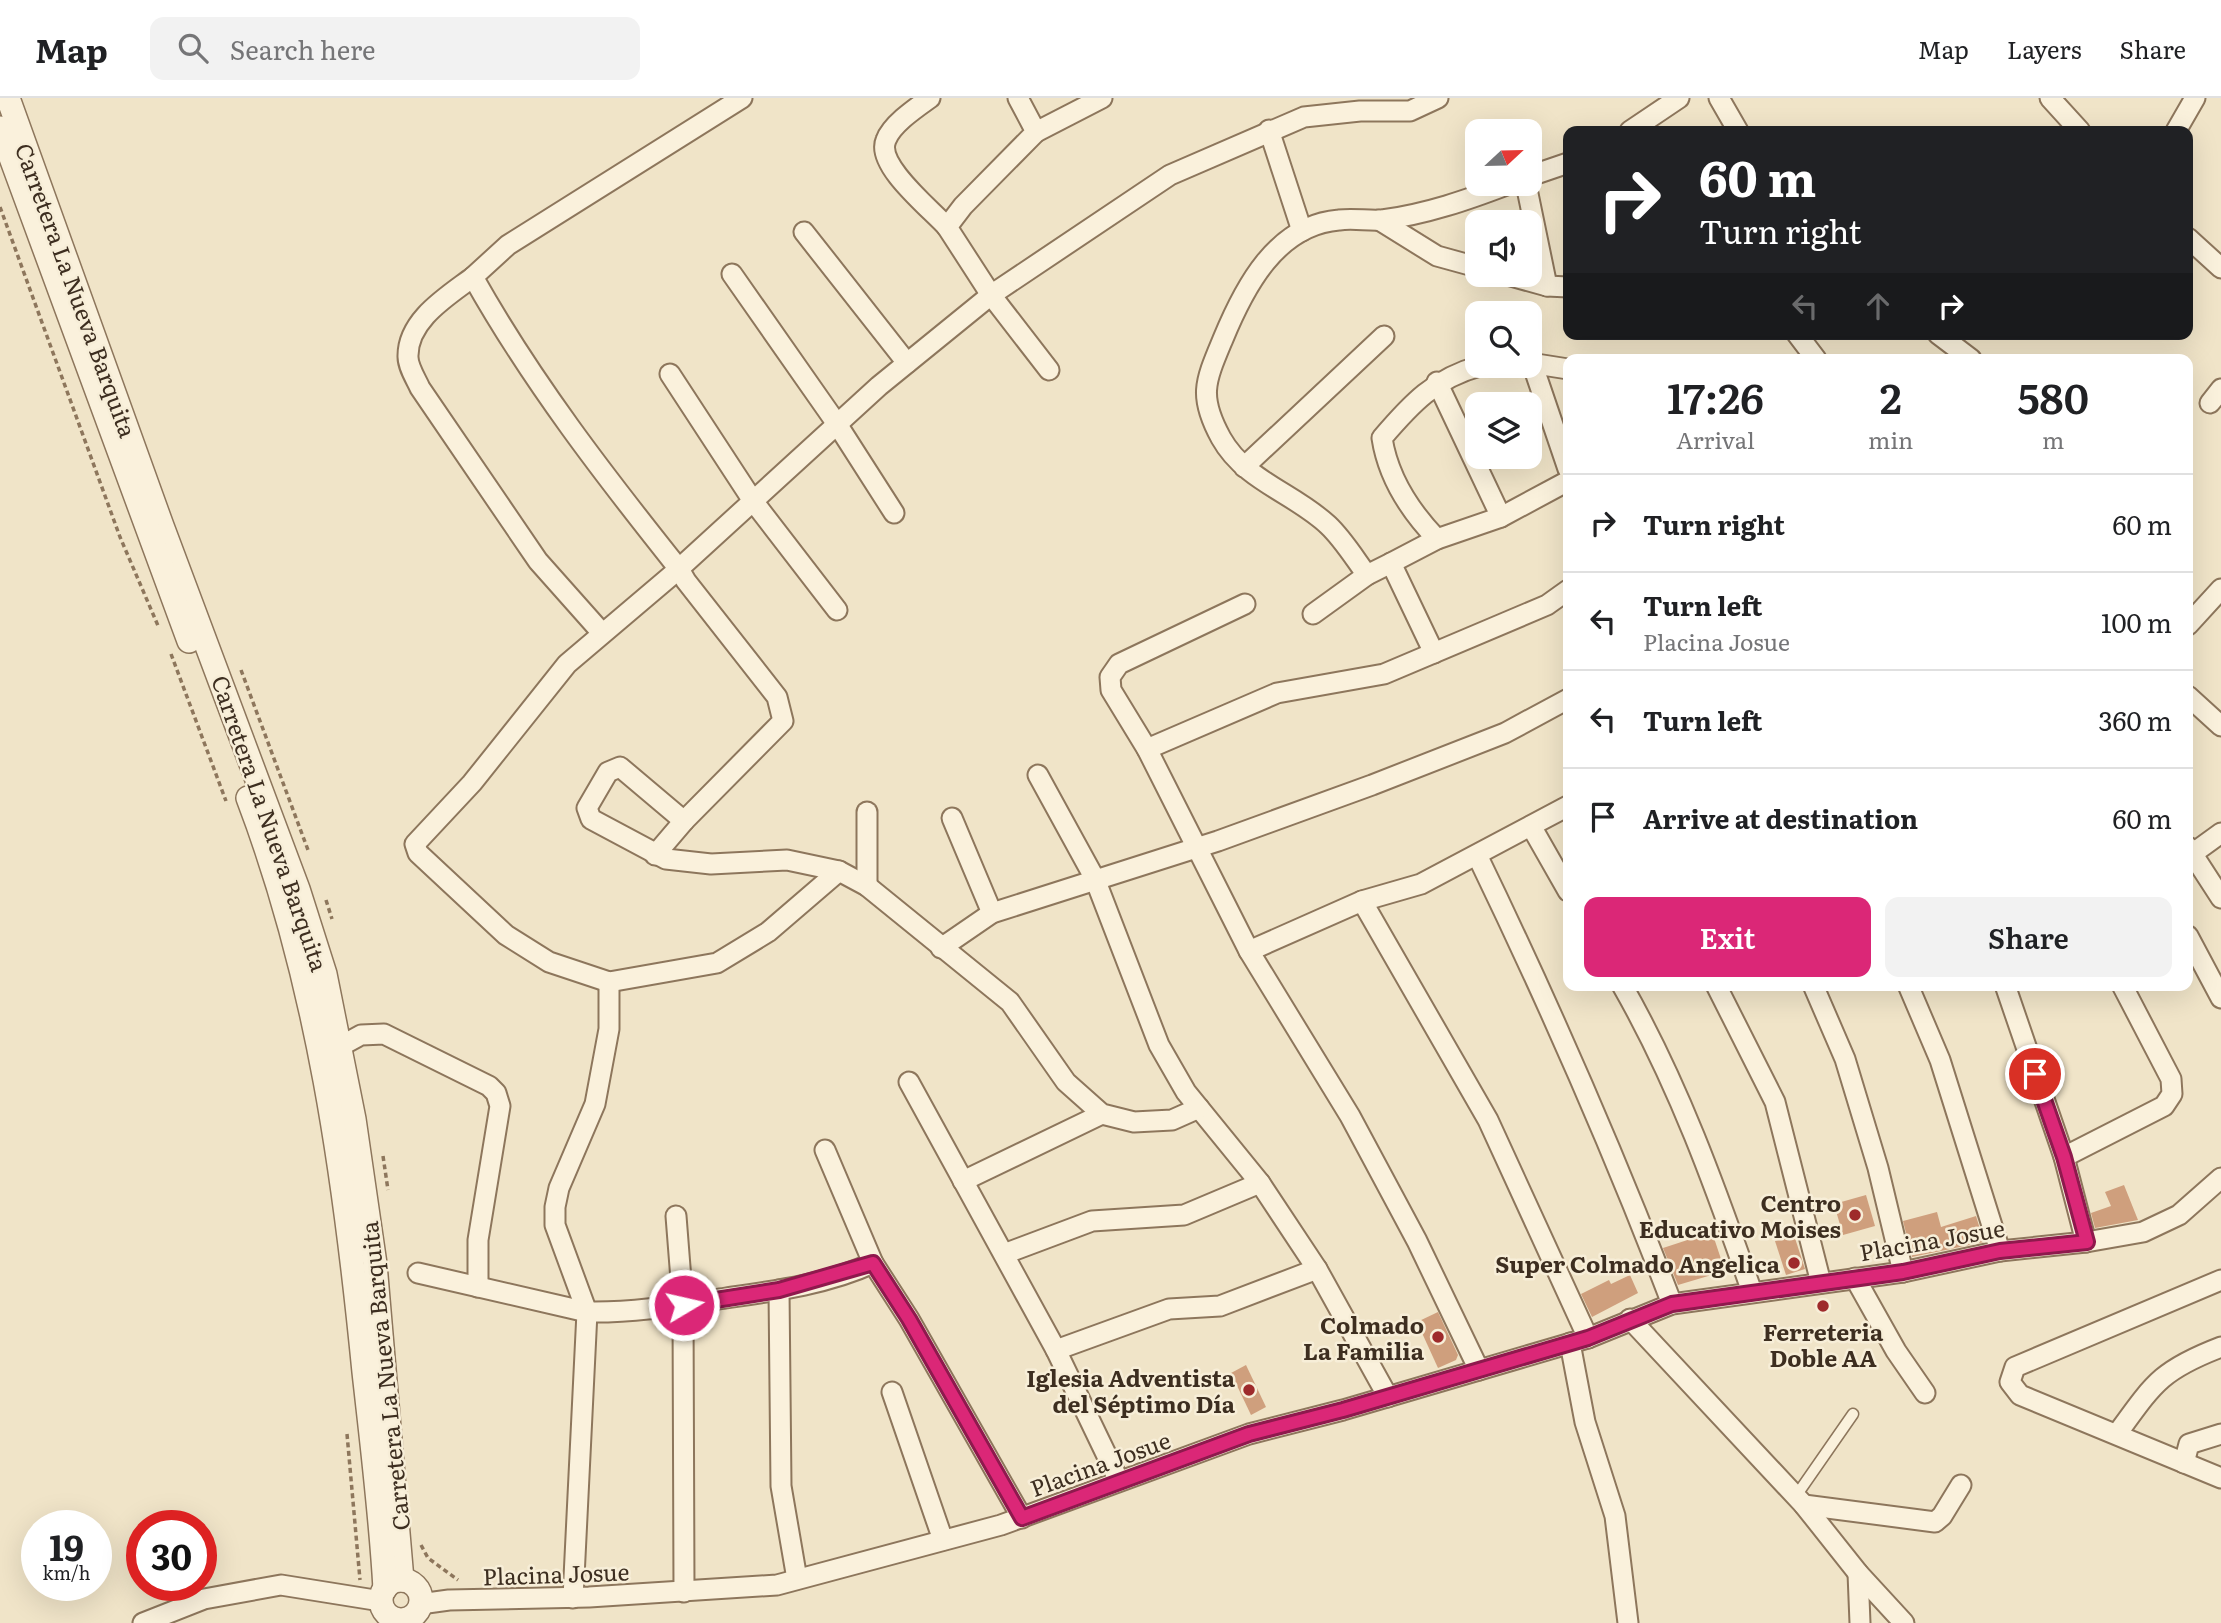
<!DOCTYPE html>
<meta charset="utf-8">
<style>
:root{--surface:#fff;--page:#f2f2f2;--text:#202124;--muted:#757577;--line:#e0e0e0;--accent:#db2777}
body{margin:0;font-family:Literata,serif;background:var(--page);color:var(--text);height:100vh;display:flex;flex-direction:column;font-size:26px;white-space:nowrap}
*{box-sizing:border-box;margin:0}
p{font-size:23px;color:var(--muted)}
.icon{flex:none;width:38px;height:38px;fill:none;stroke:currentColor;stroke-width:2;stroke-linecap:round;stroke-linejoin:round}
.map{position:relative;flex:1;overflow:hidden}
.drawer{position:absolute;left:1563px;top:256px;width:630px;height:637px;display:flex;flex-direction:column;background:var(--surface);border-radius:14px;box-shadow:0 7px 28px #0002}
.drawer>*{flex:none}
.banner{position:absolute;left:1563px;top:28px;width:630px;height:214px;border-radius:14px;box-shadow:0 7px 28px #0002;background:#202124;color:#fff;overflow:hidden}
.needle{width:46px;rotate:68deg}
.buttons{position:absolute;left:1465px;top:21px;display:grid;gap:14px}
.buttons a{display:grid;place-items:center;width:77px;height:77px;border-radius:14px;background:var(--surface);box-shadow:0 7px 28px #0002;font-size:35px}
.speed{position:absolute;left:21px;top:1412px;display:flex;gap:14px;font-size:35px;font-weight:700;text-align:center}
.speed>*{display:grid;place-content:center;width:91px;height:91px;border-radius:50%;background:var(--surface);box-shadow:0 7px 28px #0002;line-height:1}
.speed small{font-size:18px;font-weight:400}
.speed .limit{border:10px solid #d22;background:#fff;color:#111}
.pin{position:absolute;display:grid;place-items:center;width:60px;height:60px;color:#fff;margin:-30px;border:4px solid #fff;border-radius:50%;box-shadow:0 2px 7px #0007}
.me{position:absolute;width:77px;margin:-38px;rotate:81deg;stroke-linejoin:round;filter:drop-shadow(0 0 5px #0008)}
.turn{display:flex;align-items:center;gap:24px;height:147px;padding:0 21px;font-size:32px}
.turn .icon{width:91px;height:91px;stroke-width:2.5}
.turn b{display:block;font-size:49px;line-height:60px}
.lanes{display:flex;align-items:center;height:66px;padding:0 21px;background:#0003;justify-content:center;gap:35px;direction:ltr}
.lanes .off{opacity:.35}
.eta{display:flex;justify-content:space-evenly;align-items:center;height:119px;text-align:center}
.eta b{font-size:42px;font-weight:600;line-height:49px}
.primary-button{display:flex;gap:14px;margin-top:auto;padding:14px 21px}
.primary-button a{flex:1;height:80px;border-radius:14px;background:var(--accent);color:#fff;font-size:28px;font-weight:600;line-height:80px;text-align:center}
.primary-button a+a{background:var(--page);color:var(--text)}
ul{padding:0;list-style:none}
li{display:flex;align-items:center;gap:21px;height:98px;padding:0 21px;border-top:2px solid var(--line)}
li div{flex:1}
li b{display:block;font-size:26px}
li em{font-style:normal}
header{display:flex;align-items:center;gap:42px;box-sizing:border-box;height:98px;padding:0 35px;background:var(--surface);border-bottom:2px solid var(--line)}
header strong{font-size:33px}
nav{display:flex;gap:38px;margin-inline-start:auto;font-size:24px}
.search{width:490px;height:63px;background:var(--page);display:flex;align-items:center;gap:18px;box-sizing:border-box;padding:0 24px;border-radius:14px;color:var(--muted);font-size:26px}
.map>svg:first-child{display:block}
.building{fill:#cf9f7d}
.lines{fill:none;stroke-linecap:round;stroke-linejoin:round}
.service-casing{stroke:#8d765c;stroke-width:13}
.minor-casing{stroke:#8d765c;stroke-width:23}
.tertiary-casing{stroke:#8d765c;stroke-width:26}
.path{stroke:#8d765c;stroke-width:3.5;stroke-dasharray:5 3.5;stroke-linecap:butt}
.service{stroke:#faf1dc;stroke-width:10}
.minor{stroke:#faf1dc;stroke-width:19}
.tertiary{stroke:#faf1dc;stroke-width:23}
.route-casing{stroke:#8e194d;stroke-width:18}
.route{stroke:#db2777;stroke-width:12}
.poi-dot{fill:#9e2a2b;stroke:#f7eed8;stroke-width:2.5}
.labels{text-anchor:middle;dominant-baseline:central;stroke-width:5;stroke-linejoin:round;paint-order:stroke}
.street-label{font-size:23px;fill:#3d2e20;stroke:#f7eed8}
.poi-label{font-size:23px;font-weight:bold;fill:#3d2e20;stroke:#f7eed8;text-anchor:end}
</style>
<header>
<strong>Map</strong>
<div class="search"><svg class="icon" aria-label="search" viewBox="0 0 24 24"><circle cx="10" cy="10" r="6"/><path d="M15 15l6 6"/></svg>Search here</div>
<nav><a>Map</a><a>Layers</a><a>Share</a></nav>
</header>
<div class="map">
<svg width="2221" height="1525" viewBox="0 0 2221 1525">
<rect width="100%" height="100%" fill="#f0e4c8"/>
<g class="building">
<path d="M 2124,1087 L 2138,1122 L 2095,1130 L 2091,1115 L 2111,1108 L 2105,1094 Z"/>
<path d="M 1866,1097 L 1875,1128 L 1843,1137 L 1834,1106 Z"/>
<path d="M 1937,1114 L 1941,1129 L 1976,1118 L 1984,1144 L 1912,1159 L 1903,1123 Z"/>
<path d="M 1712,1134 L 1725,1173 L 1678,1187 L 1663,1150 Z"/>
<path d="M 1794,1137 L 1805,1171 L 1786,1177 L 1775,1143 Z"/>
<path d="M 1630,1177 L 1638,1195 L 1592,1219 L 1581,1196 L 1609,1182 L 1611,1186 Z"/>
<path d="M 1438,1214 L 1458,1257 L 1456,1262 L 1438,1270 L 1417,1224 Z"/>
<path d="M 1246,1267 L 1266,1309 L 1251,1317 L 1231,1275 Z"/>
</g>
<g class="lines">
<g class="service-casing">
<g id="service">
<path d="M 1796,1398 L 1853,1316"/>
<path d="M 407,1521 L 407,1525"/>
</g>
</g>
<g class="minor-casing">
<g id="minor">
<path d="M 742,0 L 508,147 L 473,179 C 532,284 604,377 679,471 L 567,566 L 472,685 L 415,746 L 418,755 L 506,837 L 549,864 L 609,884 L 717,865 L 768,834 L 839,773"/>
<path d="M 930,0 C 916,10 892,26 886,42 C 875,67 931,111 947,129"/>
<path d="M 1018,0 L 1036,34 L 963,108 L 947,129 L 991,197 L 1049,272"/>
<path d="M 1719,0 L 1738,33"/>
<path d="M 2050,0 L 2080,33"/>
<path d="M 1269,32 L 1302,133"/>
<path d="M 1630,33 L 1679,0"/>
<path d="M 2176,33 L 2195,0"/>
<path d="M 1036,34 L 1102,0"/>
<path d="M 1530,78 L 1568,65"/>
<path d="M 1526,86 L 1547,188"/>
<path d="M 1379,122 L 1437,158 L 1477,169"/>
<path d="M 804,134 L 907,265"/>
<path d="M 2188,140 L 2221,170"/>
<path d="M 732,176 L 837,326 L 894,415"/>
<path d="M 1507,177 L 1547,188 L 1568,189"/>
<path d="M 473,179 C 448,198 407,222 408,259 C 408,269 416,281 420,290 L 538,463 L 602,535"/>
<path d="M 1797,236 L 1816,261"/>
<path d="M 1938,236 L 1971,261"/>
<path d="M 1530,265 L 1568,271"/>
<path d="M 1532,265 L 1568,371"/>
<path d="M 670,276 L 753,403 L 837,512"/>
<path d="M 1437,284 L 1501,419"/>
<path d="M 2210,305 L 2221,291"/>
<path d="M 1244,369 L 1384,238"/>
<path d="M 1437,441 C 1410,413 1388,379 1382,340 C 1411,306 1435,280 1480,268"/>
<path d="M 1391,465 L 1434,555"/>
<path d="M 1367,477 C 1355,461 1343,441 1328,427 C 1294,395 1245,383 1221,340 C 1198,298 1205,284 1223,241 C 1244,190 1276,127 1339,122 C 1353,120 1368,123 1382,122 C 1427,116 1467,102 1509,86"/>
<path d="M 1245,506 L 1119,566 L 1110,579 L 1111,592 L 1147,651 L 1249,853 L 1350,1018 L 1417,1143 L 1479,1272"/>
<path d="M 1313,516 L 1367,477 L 1391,465 L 1437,441 L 1501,419 L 1568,383"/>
<path d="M 2188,527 L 2221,491"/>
<path d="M 2188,598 L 2221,628"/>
<path d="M 1147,651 L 1277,595 L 1384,576 L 1547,507 L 1568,492"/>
<path d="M 1038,677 L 1095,781 L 1159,947 L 1186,994 L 1260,1085 L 1317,1171 L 1388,1299"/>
<path d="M 867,714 L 867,788"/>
<path d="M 952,720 L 992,815"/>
<path d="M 684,723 L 620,669 L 608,674 L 587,710 L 591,721 L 666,761 L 711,766 L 787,762 L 839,773 L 867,788 L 1010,904 L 1066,984 L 1102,1016 L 1134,1024 L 1172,1022 L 1199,1010"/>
<path d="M 1531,728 L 1568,793"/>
<path d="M 2188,749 L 2221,800"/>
<path d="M 2192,756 L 2221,735"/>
<path d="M 655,757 L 684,723 L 783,623 L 777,599 L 686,483 L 679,471 L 683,467 L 879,288 L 991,197 L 1170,77 L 1304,19 L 1360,13 L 1410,13 L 1438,0"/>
<path d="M 1477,757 C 1548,904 1614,1054 1672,1206"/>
<path d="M 1362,803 L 1488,1022 L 1588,1240"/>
<path d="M 2188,838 L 2221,900"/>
<path d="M 941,850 L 992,815 L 1218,743 L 1372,687 L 1505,635 L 1568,601"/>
<path d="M 1249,853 L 1362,803 L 1421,786 L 1568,708"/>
<path d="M 1622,887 C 1678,985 1715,1088 1752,1194"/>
<path d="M 1716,887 L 1775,1004 L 1821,1185"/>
<path d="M 1813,887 L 1845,961 L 1878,1070 L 1903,1174"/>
<path d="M 1908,887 L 1940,962 L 2000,1153"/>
<path d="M 2005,887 L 2064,1059 L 2086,1144"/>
<path d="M 339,949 L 361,937 L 384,936 L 489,988 L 496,995 L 500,1008 L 478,1142 L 478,1189"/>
<path d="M 909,984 L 1056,1252 L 1119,1383"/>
<path d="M 825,1052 L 873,1165"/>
<path d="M 2064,1059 L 2164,1008 L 2172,996 L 2171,981 L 2122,887"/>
<path d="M 963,1083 L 1102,1016"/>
<path d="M 676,1118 L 683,1207 L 684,1494"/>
<path d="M 1004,1156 L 1092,1123 L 1184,1117 L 1260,1085"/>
<path d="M 418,1175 L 587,1214 C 634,1215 680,1207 726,1200 C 775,1193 828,1186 873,1165 L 909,1221 L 1022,1420"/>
<path d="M 1855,1180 L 1896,1253 L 1925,1295"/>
<path d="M 2221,1182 L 2015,1269 L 2010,1284 L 2020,1297 L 2221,1380"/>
<path d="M 779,1192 L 781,1388 L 797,1481"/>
<path d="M 1630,1221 L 1804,1407 L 1858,1475 L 1904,1525"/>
<path d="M 1570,1245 L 1585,1324 L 1615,1418 L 1628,1525"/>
<path d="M 1056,1252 L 1169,1211 L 1220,1208 L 1317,1171"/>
<path d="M 892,1294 L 943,1442"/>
<path d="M 2117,1336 C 2154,1285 2161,1272 2221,1249"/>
<path d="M 2184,1365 L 2189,1346 L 2221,1336"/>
<path d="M 1804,1407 L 1935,1424 L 1942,1418 L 1961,1387"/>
<path d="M 1858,1475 L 1860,1525"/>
<path d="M 573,1500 L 587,1214 L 555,1127 L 555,1109 L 559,1090 L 595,1006 L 609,931 L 609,884"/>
<path d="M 420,1506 L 449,1502 L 589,1499 L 777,1487 L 1001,1427 L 1249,1336 L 1343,1312 L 1588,1240 L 1672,1206 L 1903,1174 L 2000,1153 L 2086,1144 L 2143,1134 L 2179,1117 L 2221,1080"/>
<path d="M 143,1525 L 204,1501 L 281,1487 L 381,1503"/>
</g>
</g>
<g class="tertiary-casing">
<g id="tertiary">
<path d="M 8,0 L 162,428 L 298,791 L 325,876 L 354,1021 L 375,1166 L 402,1482"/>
<path d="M 0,30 L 189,543"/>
<path d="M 248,700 C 318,884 345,1079 364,1274 C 372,1346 381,1418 385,1491"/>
<circle cx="401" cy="1502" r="20"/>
</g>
</g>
<g class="path">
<path d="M 0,109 L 120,439 L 159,530"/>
<path d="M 171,556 L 226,703"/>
<path d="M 241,572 L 308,752"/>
<path d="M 326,802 L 332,821"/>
<path d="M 383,1058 L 388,1092"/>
<path d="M 347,1336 L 360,1482"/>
<path d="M 421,1447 L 428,1460 L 458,1482"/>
</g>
<use href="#service" class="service"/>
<use href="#minor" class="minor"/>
<use href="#tertiary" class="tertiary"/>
</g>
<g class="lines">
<g class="route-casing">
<path id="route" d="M 684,1207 L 779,1192 L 873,1165 L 909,1221 L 1022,1420 L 1249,1336 L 1343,1312 L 1588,1240 L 1672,1206 L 1903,1174 L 2000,1153 L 2087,1144 L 2064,1059 L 2035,976"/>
</g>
<use href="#route" class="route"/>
</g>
<g class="poi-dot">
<circle cx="1855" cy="1117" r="7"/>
<circle cx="1794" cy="1165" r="7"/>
<circle cx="1823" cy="1208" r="7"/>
<circle cx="1438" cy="1239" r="7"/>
<circle cx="1249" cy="1292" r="7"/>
</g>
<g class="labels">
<g class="street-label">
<text transform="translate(77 192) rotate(70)">Carretera La Nueva Barquita</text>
<text transform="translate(271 725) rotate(71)">Carretera La Nueva Barquita</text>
<text transform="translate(1932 1141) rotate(-10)">Placina Josue</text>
<text transform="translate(384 1278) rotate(-96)">Carretera La Nueva Barquita</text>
<text transform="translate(1100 1365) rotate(-20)">Placina Josue</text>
<text transform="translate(556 1475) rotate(-2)">Placina Josue</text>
</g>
<g class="poi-label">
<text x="1841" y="1104">Centro<tspan x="1841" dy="26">Educativo Moises</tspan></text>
<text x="1780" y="1165">Super Colmado Angelica</text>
<text x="1424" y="1226">Colmado<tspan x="1424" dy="26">La Familia</tspan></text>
<text x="1823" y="1233" text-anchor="middle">Ferreteria<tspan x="1823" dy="26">Doble AA</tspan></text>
<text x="1235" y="1279">Iglesia Adventista<tspan x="1235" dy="26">del Séptimo Día</tspan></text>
</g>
</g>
</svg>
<div class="buttons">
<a><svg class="needle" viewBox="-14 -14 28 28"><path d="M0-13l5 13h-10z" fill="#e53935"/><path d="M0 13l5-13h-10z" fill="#757577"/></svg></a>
<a><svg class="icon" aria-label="sound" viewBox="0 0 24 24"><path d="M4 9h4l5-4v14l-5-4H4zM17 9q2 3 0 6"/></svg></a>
<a><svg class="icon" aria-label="search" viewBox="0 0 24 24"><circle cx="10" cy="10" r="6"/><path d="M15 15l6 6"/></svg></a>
<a><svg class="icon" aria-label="layers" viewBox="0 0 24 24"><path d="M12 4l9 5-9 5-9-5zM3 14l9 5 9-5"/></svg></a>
</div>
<div class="speed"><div>19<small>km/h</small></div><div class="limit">30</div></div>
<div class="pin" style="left:2035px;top:976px;background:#d93025"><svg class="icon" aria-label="arrive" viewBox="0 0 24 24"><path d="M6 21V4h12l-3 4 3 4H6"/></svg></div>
<svg class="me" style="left:684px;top:1207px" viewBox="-20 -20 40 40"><circle r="17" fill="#db2777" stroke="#fff" stroke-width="3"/><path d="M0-11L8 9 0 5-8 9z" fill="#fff"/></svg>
<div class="banner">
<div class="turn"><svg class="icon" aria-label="right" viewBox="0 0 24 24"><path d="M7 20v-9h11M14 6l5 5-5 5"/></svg><div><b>60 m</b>Turn right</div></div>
<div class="lanes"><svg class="icon off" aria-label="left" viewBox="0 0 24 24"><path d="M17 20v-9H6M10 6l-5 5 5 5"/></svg><svg class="icon off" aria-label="ahead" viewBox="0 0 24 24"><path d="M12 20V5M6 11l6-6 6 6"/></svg><svg class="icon" aria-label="right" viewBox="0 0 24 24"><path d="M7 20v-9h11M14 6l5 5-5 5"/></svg></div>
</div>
<section class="drawer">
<div class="eta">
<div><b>17:26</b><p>Arrival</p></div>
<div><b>2</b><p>min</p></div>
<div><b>580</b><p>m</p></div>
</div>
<ul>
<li><svg class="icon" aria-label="right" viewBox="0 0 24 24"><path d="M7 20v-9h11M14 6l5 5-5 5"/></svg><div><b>Turn right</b></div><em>60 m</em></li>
<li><svg class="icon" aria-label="left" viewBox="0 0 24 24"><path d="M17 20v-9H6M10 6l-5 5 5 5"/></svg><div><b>Turn left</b><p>Placina Josue</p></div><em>100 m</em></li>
<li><svg class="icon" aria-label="left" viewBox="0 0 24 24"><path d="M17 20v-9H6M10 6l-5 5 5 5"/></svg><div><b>Turn left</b></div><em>360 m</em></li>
<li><svg class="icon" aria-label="arrive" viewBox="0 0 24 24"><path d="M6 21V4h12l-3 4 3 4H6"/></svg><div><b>Arrive at destination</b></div><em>60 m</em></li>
</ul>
<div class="primary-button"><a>Exit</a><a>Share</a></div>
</section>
</div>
